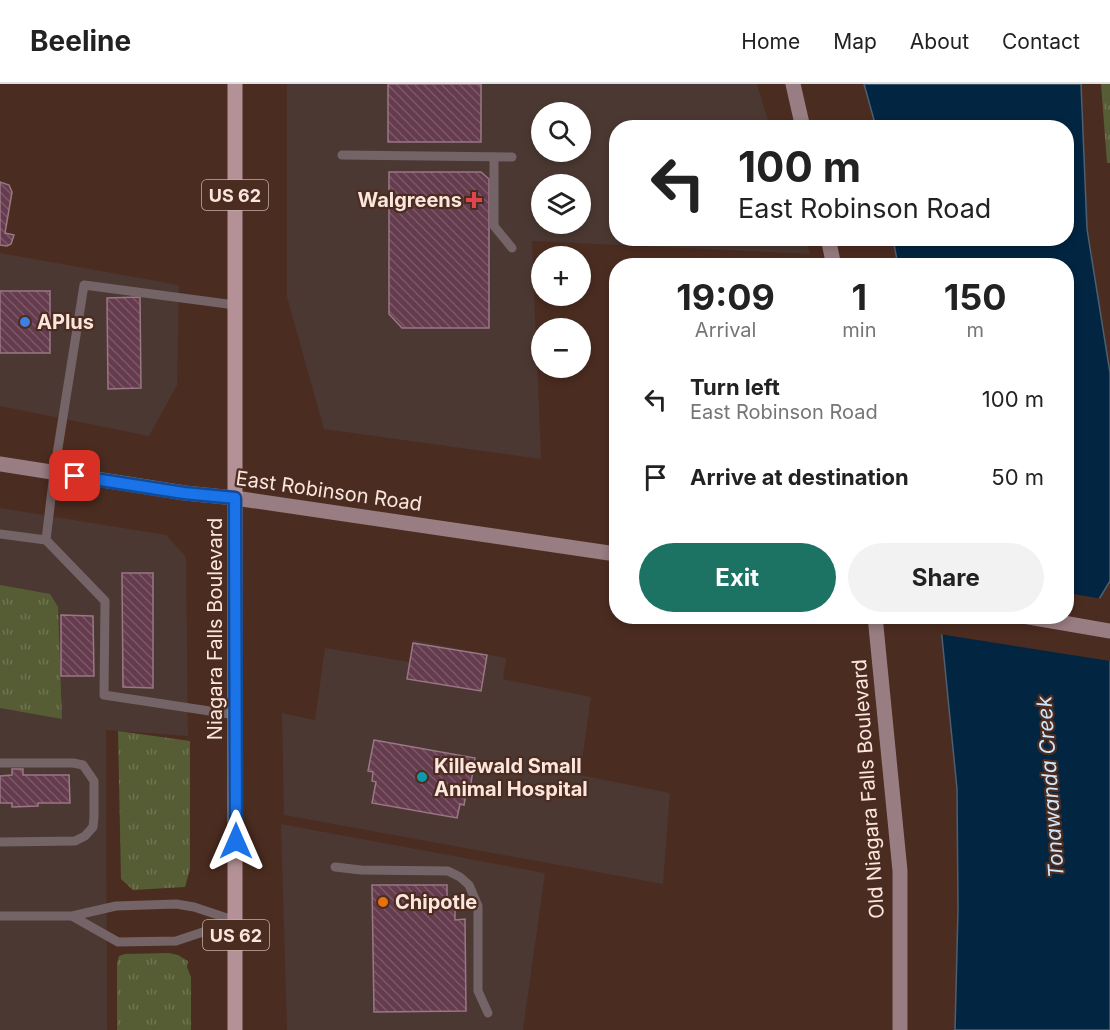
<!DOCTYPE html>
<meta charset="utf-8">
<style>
:root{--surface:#fff;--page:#f2f2f2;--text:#222;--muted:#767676;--line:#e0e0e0;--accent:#1d7363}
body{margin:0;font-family:Inter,sans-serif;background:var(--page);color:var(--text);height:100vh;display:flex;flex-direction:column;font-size:22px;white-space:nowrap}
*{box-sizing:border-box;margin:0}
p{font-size:20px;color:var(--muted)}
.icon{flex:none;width:33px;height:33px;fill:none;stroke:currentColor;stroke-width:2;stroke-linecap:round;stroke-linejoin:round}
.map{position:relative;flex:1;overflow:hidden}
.side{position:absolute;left:609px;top:174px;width:465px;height:366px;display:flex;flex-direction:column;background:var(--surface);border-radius:24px;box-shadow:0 3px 9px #0003}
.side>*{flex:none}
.guide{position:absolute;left:609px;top:36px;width:465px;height:126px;border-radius:24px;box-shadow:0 3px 9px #0003;background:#fff;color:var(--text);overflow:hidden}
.buttons{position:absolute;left:531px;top:18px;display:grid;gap:12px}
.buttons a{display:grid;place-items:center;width:60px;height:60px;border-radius:50%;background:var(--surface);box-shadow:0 3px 9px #0003;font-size:30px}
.pin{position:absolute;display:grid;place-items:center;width:51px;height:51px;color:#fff;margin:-26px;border-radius:12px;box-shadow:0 3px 9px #0006}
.me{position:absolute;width:66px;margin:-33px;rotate:0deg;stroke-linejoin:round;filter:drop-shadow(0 0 4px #0008)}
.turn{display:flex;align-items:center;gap:21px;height:126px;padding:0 30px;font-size:27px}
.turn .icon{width:78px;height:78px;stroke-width:2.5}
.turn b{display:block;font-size:42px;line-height:51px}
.eta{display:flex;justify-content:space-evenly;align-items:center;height:102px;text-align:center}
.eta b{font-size:36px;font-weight:700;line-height:42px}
.action{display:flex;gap:12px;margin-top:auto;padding:12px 30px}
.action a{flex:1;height:69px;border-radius:36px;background:var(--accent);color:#fff;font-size:24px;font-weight:700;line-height:69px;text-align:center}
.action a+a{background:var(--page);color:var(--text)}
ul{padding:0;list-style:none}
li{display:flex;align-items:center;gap:18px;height:78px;padding:0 30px}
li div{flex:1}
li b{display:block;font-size:22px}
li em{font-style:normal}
header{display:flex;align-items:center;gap:36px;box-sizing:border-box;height:84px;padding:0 30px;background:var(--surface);border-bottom:2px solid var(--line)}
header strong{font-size:28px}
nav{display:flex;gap:33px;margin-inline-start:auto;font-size:21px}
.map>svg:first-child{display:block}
.commercial{fill:#4b3832;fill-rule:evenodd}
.grass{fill:url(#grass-tufts)}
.water{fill:#022541;stroke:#4d5f70;stroke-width:1.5}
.pier{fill:#4b2c20}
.building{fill:url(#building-back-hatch);stroke:#9b7786;stroke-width:1.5}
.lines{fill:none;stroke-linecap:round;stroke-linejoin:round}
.lane{stroke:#756467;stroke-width:9}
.secondary{stroke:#987d82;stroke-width:15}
.primary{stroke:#b39196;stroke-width:15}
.route-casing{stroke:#114b97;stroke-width:15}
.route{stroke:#1a73e8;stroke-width:10}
.health-dot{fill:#e0444e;stroke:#4b2c20;stroke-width:2}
.shop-dot{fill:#3f7fe0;stroke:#4b2c20;stroke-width:2}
.culture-dot{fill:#0f9aa8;stroke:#4b2c20;stroke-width:2}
.food-dot{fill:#e8710a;stroke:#4b2c20;stroke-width:2}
.labels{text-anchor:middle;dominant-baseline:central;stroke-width:4.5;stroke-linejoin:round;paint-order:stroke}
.shield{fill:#4b2c20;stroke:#c6aea5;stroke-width:1.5}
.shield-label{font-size:18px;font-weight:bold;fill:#fbe6de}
.poi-label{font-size:20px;font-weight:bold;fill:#fbe6de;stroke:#4b2c20;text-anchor:start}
.street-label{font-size:20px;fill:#fbe6de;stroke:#4b2c20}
.water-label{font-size:21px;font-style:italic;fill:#cfe6fb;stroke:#4b2c20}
</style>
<header>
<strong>Beeline</strong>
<nav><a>Home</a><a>Map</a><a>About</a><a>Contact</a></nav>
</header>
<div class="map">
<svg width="1110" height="946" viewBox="0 0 1110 946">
<defs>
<pattern id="grass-tufts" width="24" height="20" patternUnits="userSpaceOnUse" patternTransform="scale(1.5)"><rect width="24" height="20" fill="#565d34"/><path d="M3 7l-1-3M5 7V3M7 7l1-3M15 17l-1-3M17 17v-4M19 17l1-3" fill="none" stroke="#6f7451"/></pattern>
<pattern id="building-back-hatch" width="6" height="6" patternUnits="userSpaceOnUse" patternTransform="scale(1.5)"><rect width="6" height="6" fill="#653b4e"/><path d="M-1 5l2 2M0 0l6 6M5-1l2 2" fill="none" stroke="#7c5767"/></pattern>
</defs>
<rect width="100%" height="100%" fill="#4b2c20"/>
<g class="commercial">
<path d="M 287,0 L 757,0 L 770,43 L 616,44 L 616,154 L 805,155 L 810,170 L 532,157 L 541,375 L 324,345 L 287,213 ZM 542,28 L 580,28 L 580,68 L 542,68 ZM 542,100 L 580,100 L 580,140 L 542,140 Z"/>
<path d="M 0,169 L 179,201 L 177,301 L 149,352 L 0,322 Z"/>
<path d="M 0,424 L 166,451 L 186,473 L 188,652 L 106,646 L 107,946 L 0,946 Z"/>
<path d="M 413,556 L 506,574 L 503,595 L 591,613 L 580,691 L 670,709 L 663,800 L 284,731 L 282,629 L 315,636 L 325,564 L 409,578 Z"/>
<path d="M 281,740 L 545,789 L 523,946 L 287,946 Z"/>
</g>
<g class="grass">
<path d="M 1101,0 L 1110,0 L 1110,79 L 1107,79 Z"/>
<path d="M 0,501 L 50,510 L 58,523 L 62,635 L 0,624 Z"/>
<path d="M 118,647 L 190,657 L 190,785 L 185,803 L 133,806 L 121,795 Z"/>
<path d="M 169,869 L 178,871 L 188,877 L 187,883 L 191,893 L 191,946 L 117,946 L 117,879 L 119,872 L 125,870 Z"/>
</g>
<path class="water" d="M 864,0 L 1081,0 L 1087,145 L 1110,289 L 1110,497 L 1090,530 L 1110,564 L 1110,946 L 955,946 L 958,825 L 957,705 L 940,533 L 1066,532 L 1066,182 L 898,181 L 893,155 L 1066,154 L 1066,44 L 876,43 Z"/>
<path class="pier" d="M 1067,509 L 1103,515 L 1093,530 L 1110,558 L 1110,577 L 939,550 L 937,532 L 1066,532 Z"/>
<g class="building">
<rect x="388" y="0" width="93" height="58"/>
<path d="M 389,88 L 481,88 L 489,95 L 489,244 L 402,244 L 389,230 Z"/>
<path d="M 0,98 L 9,101 L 12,108 L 5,149 L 14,151 L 11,160 L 7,162 L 0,161 Z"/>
<path d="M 632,175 L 715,179 L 714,182 L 632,182 Z"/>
<rect x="0" y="207" width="50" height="62"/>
<path d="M 140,213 L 141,304 L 108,305 L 107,214 Z"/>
<path d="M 122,489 L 153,489 L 153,604 L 123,603 Z"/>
<path d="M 61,531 L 93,532 L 94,592 L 61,592 Z"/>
<path d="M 413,559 L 487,571 L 481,607 L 407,595 Z"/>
<path d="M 374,656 L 475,674 L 470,705 L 467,704 L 464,721 L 460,720 L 457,734 L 372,719 L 376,698 L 372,697 L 373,688 L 368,687 Z"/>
<path d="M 12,685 L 23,685 L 23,691 L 69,691 L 70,719 L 38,719 L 38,722 L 12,723 L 12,719 L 0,719 L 0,692 L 12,691 Z"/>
<path d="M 372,801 L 447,801 L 447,823 L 455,823 L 455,836 L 465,835 L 466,927 L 374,928 Z"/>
</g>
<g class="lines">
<g class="lane">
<path d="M 342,71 L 512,73"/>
<path d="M 494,73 L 494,142 L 512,164"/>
<path d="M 235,221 L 84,201 L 54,389 L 46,456 L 105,517 L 104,611 L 236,631"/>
<path d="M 0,450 L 46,456"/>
<path d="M 0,679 L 73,679 L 83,681 L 94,697 L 94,733 L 93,743 L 85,752 L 75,757 L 0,758"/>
<path d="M 335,783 L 361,786 L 448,787 L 460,793 L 469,801 L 478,822 L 478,907 L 488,929"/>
<path d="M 0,832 L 72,832 L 116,822 L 176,820 L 194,823 L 236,837 L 176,857 L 118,858 L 72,832"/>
</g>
<g class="secondary">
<path d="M 793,0 L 803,44"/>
<path d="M 828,154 L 834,182"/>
<path d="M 0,380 L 185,409 L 235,414 L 616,470"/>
<path d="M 875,532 L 900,787 L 900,946"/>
<path d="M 1023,532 L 1110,547"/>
</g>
<path class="primary" d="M 235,0 L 235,946"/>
</g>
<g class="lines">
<g class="route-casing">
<path id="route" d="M 75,392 L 184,409 L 235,414 L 236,757"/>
</g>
<use href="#route" class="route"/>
</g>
<path class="health-dot" d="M471 107h6v6h6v6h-6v6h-6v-6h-6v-6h6z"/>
<circle class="shop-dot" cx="25" cy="238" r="6"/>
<circle class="culture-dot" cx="422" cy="693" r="6"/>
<circle class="food-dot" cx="383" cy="818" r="6"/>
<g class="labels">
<g class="shield">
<rect x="202" y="96" width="66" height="30" rx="4.5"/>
<rect x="203" y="836" width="66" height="30" rx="4.5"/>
</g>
<g class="shield-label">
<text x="235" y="111">US 62</text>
<text x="236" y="851">US 62</text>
</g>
<g class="poi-label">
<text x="462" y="116" text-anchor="end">Walgreens</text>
<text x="37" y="238">APlus</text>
<text x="434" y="682">Killewald Small<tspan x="434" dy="23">Animal Hospital</tspan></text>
<text x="395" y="818">Chipotle</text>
</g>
<g class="street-label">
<text transform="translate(329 407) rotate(8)">East Robinson Road</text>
<text transform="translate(215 545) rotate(-90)">Niagara Falls Boulevard</text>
<text transform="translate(868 705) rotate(-94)">Old Niagara Falls Boulevard</text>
</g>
<g class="water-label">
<text transform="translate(1050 703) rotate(-94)">Tonawanda Creek</text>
</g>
</g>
</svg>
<div class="buttons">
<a><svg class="icon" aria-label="search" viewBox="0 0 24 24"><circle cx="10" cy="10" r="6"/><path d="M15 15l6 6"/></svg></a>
<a><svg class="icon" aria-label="layers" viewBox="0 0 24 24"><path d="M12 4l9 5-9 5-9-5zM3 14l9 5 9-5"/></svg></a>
<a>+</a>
<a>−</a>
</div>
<div class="pin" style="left:75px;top:392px;background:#d93025"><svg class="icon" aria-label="arrive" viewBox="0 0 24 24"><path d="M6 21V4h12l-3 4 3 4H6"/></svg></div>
<svg class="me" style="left:236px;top:757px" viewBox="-20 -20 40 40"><path d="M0-17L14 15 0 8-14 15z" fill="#1a73e8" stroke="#fff" stroke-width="4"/></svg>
<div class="guide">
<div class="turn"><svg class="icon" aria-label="left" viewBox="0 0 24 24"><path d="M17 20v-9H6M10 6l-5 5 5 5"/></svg><div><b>100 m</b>East Robinson Road</div></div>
</div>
<section class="side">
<div class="eta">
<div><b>19:09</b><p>Arrival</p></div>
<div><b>1</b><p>min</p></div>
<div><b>150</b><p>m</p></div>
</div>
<ul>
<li><svg class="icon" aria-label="left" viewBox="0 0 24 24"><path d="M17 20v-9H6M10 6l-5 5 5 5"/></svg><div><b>Turn left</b><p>East Robinson Road</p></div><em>100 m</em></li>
<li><svg class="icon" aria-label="arrive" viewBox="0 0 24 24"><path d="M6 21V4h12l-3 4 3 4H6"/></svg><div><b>Arrive at destination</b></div><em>50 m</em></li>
</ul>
<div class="action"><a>Exit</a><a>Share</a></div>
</section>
</div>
